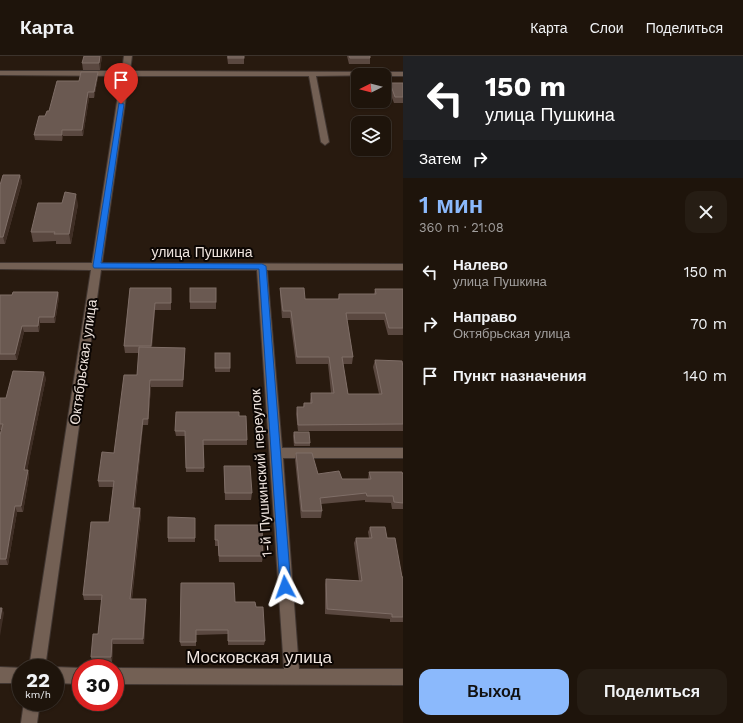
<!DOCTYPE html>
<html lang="ru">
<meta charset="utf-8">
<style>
:root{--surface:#1e140b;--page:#261d14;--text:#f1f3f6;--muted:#a19e9d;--line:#3c332c;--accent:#8bb9fc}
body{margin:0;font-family:"Work Sans",sans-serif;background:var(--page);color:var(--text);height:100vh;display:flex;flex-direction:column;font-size:15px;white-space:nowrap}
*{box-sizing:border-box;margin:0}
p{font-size:13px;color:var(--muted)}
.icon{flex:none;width:22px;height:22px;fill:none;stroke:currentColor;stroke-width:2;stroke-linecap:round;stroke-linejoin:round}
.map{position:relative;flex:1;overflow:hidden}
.details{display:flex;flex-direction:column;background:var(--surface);width:340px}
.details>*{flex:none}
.guide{background:#202124;color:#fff;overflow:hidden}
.needle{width:26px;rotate:264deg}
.tools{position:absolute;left:351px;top:12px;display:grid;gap:8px}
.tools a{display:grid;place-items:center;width:40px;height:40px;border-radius:8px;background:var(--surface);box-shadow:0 1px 3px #0004,0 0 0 1px var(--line);font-size:20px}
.speed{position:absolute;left:12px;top:603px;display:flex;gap:8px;font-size:20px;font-weight:700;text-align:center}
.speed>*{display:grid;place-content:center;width:52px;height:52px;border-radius:50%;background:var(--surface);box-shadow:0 1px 3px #0004,0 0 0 1px var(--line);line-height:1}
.speed small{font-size:10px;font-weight:400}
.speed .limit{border:6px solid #d22;background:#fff;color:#111}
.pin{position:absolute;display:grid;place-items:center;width:34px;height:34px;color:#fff;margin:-41px -17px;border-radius:50% 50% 50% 0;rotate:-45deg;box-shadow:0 0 4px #0007}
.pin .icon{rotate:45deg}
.me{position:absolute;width:44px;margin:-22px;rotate:356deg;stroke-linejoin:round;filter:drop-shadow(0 0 3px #0008)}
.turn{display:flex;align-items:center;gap:14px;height:84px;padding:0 16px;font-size:18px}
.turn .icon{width:52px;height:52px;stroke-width:2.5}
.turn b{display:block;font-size:28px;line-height:34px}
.then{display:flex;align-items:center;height:38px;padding:0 16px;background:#0003;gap:8px;font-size:15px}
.round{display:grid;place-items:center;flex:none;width:42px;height:42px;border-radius:12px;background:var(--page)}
.summary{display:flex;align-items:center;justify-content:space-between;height:68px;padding:0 16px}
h1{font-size:24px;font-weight:600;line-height:30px;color:var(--accent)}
.button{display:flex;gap:8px;margin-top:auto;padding:8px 16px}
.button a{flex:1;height:46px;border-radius:12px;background:var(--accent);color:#111;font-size:16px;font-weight:600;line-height:46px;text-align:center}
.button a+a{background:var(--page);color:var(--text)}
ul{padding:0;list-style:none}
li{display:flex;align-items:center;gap:12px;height:52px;padding:0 16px}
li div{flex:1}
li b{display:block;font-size:15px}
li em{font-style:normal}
header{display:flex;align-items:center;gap:24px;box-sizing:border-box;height:56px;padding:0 20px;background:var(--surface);border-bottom:1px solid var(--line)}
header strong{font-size:19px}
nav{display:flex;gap:22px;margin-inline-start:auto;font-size:14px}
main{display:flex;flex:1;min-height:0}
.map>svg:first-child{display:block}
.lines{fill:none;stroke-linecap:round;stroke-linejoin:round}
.minor-casing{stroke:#413631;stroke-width:2}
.minor{fill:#736054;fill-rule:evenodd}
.wall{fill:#5a4840}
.shaded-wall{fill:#3f2e25}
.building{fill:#6a5951;stroke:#7f6e67}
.route{fill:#1a73e8;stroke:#114b97}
.labels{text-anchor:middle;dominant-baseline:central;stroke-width:4;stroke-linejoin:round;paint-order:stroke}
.street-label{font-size:14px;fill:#efe4de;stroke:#0c0603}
.near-street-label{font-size:17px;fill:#efe4de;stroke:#0c0603}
</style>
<header>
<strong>Карта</strong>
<nav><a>Карта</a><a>Слои</a><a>Поделиться</a></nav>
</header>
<main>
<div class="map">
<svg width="403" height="667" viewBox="0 0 403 667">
<rect width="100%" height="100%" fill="#281a0f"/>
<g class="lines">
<g class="minor-casing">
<g id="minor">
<path d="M 124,0 L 132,0 L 130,15 L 403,16 L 403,20 L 384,20 L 384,19 L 316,20 L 329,86 L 325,89 L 321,86 L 309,20 L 129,20 L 102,207 L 403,208 L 403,214 L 267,214 L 282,392 L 403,392 L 403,402 L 283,402 L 299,613 L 403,613 L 403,629 L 115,628 L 115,612 L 284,613 L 257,214 L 101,214 L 45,612 L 29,612 L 91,214 L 0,213 L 0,207 L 92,207 L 121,20 L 0,19 L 0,15 L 122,15 Z"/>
<path d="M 0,611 L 23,612 L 21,612 L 21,627 L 0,627 Z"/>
<path d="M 55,611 L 81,612 L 81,628 L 55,627 L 55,612 L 53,612 Z"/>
<path d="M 24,646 L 40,646 L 37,667 L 21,667 Z"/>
</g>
</g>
<use href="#minor" class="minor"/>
</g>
<g class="wall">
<path d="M 102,0 L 100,14 L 83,14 L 82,7 Z"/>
<path d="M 227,0 L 244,0 L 244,8 L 228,8 Z"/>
<path d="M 347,0 L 370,0 L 370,8 L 349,8 Z"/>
<path d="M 98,16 L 98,21 L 94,42 L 89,42 L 83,80 L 63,80 L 62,85 L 35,84 L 34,79 L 45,60 L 49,55 L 79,25 Z"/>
<path d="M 390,27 L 403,27 L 403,47 L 394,47 L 389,34 Z"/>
<path d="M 20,119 L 22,126 L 5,188 L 0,188 L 0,129 Z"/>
<path d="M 78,148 L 71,188 L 56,188 L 56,185 L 33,186 L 31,176 Z"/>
<path d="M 130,232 L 171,232 L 171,254 L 155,254 L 152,291 L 185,298 L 183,331 L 151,331 L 148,369 L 143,369 L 135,452 L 140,452 L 141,458 L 132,543 L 146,543 L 146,549 L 144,588 L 113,588 L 112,606 L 92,606 L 91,601 L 98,578 L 102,544 L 84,544 L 83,539 L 109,466 L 113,431 L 99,431 L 98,425 L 114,397 L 137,319 L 139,297 L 125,297 L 124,290 Z"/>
<path d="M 216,232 L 216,253 L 190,253 L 190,246 Z"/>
<path d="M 280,232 L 305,243 L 338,243 L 339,238 L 374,238 L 375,233 L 403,233 L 403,279 L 388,279 L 384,264 L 347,264 L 353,301 L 352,308 L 343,308 L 348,338 L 379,338 L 373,311 L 375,304 L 403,311 L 403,375 L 298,375 L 296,358 L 297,351 L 303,351 L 304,347 L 310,347 L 310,344 L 311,337 L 331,337 L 328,308 L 296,308 L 290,262 L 282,262 L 280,239 Z"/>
<path d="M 58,236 L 59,241 L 55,267 L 40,267 L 39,276 L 24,276 L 17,304 L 0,304 L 0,239 L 12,239 Z"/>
<rect x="215" y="297" width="15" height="19"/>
<path d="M 46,322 L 27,414 L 28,414 L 29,420 L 23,456 L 17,456 L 8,509 L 0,509 L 0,379 L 1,374 L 0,374 L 0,342 L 6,342 Z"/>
<path d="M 239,360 L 247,384 L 247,389 L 203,389 L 204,416 L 186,416 L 185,380 L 176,380 L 175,375 Z"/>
<path d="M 294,376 L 310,387 L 310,390 L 294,390 L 293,380 Z"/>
<path d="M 296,397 L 318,418 L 342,423 L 368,423 L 369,416 L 403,419 L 403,453 L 392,453 L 391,447 L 365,446 L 365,444 L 321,448 L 322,455 L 321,462 L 301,462 L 295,404 Z"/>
<path d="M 224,410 L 252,437 L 251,444 L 225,444 Z"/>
<path d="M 195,462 L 195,486 L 168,486 L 168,482 Z"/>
<path d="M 215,469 L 263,500 L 262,506 L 219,506 L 218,490 L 215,490 Z"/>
<path d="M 370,471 L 387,482 L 402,521 L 403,521 L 403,566 L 390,566 L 390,563 L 325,558 L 325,528 L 326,523 L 359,525 L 354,487 L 356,482 L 369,482 L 368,476 Z"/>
<path d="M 235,546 L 256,551 L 265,585 L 264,589 L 228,589 L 228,578 L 196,579 L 196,590 L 181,590 L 180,586 Z"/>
</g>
<g class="shaded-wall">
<path d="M 100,0 L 102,0 L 100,14 L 99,7 Z"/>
<path d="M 98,16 L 98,21 L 94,42 L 94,36 Z"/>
<path d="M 88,36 L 89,42 L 83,80 L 82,74 Z"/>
<path d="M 62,74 L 63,80 L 62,85 Z"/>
<path d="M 20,119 L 22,126 L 5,188 L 3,181 Z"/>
<path d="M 76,138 L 78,148 L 71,188 L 69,178 Z"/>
<path d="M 58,236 L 59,241 L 55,267 L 54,261 Z"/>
<path d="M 155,247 L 155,254 L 151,297 L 151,290 Z"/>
<path d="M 39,261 L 40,267 L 39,276 L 38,270 Z"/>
<path d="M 22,270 L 24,276 L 17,304 L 15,298 Z"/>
<path d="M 185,292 L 185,298 L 183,331 L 183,324 Z"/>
<path d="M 44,316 L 46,322 L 26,420 L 24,414 Z"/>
<path d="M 150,324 L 151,331 L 148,369 L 148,363 Z"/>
<path d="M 143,363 L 143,369 L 134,458 L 133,452 Z"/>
<path d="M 28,414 L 29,420 L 23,456 L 21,450 Z"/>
<path d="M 15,450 L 17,456 L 8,509 L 6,503 Z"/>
<path d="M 140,452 L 141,458 L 131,548 L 130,543 Z"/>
<path d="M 146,543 L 146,549 L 144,588 L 143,583 Z"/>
<path d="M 2,552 L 4,557 L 0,580 L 0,563 Z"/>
<path d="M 112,583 L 113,588 L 112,606 L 111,601 Z"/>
</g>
<g class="building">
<path d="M 84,0 L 100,0 L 99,7 L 82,7 Z"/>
<rect x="228" y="0" width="16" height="2"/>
<path d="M 349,0 L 370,0 L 370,2 L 350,2 Z"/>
<path d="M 81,16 L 98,16 L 94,36 L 88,36 L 82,74 L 62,74 L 62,79 L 34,79 L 39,60 L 45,60 L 47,55 L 49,55 L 57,25 L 79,25 Z"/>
<path d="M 390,27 L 403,27 L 403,41 L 395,41 Z"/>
<path d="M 3,119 L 20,119 L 3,181 L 0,181 L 0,129 Z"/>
<path d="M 65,136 L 76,138 L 69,178 L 54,178 L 55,176 L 31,176 L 38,147 L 62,147 Z"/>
<path d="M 130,232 L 171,232 L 171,247 L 155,247 L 151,290 L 124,290 Z"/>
<rect x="190" y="232" width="26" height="14"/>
<path d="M 280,232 L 304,232 L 305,243 L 339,243 L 339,238 L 376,238 L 375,233 L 403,233 L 403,272 L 389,272 L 385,257 L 346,257 L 353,301 L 342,301 L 348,338 L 382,338 L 375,304 L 402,305 L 403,311 L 403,368 L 298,369 L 297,351 L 304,351 L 304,347 L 312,347 L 311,337 L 334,337 L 329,301 L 297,301 L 291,255 L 283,255 Z"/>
<path d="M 13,236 L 58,236 L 54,261 L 39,261 L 38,270 L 22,270 L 15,298 L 0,298 L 0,239 L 12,239 Z"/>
<path d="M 139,291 L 185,292 L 183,324 L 150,324 L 148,363 L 143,363 L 133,452 L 140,452 L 130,543 L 146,543 L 143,583 L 112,583 L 111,601 L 91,601 L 93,578 L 98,578 L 102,539 L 83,539 L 90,476 L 91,466 L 109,466 L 114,425 L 98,425 L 102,396 L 114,397 L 124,319 L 137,319 Z"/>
<rect x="215" y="297" width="15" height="15"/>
<path d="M 13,315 L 44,316 L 24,414 L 28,414 L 21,450 L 15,450 L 6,503 L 0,503 L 0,379 L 3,368 L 0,368 L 0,342 L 6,342 Z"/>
<path d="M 176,356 L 239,356 L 239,360 L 246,360 L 247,384 L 203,384 L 204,412 L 186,412 L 185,375 L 175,375 Z"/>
<path d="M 294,376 L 309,376 L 310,387 L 295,387 Z"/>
<path d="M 296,397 L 312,397 L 318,418 L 339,415 L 342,423 L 371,423 L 369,416 L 402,416 L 403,419 L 403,447 L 394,446 L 393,440 L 367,440 L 366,437 L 320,442 L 322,455 L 302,455 Z"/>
<path d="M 224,410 L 250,410 L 252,437 L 225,437 Z"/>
<path d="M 168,461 L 195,462 L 195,482 L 168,482 Z"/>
<path d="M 215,469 L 262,469 L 263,500 L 219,500 L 218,484 L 215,484 Z"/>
<path d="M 370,471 L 385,471 L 387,482 L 395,482 L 402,521 L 403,521 L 403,561 L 392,561 L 392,558 L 327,553 L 326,523 L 362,525 L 356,482 L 372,482 Z"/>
<path d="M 181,527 L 234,527 L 235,546 L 255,546 L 256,551 L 263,551 L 265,585 L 228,585 L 228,574 L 196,574 L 196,586 L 180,586 Z"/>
<path d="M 0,552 L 2,552 L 0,563 Z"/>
</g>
<path class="route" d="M 119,47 L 124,48 L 101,207 L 262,208 L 266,210 L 291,531 L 289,534 L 285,536 L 281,534 L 280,531 L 259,213 L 94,212 L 93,210 Z"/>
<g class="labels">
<g class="street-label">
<text x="202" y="196">улица Пушкина</text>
<text transform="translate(83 306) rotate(-82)">Октябрьская улица</text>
<text transform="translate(261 417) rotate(-94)">1-й Пушкинский переулок</text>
</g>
<g class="near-street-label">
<text x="259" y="601">Московская улица</text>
</g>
</g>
</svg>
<div class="tools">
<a><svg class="needle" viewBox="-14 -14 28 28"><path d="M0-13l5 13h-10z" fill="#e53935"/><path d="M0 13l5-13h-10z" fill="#a19e9d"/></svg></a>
<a><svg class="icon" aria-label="layers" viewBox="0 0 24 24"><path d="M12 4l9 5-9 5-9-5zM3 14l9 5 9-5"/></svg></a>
</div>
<div class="speed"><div>22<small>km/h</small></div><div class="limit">30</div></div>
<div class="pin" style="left:121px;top:48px;background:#d93025"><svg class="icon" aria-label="arrive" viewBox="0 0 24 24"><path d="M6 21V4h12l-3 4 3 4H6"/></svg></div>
<svg class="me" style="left:285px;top:531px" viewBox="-20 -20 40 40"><path d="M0-17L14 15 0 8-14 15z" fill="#1a73e8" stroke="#fff" stroke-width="4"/></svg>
</div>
<section class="details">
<div class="guide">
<div class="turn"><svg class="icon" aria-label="left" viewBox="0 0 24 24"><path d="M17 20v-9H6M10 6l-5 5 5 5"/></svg><div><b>150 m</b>улица Пушкина</div></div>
<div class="then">Затем<svg class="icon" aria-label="right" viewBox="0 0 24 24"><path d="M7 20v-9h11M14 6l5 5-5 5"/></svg></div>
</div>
<div class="summary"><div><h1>1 мин</h1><p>360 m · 21:08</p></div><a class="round"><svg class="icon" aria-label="close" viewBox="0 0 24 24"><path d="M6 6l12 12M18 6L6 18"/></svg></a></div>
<ul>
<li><svg class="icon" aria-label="left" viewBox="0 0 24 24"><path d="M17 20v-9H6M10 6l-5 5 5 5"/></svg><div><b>Налево</b><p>улица Пушкина</p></div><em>150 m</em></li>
<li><svg class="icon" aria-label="right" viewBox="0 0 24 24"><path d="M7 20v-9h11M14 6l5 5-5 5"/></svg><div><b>Направо</b><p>Октябрьская улица</p></div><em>70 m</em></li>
<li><svg class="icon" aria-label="arrive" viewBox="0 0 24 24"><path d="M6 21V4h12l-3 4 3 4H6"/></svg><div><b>Пункт назначения</b></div><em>140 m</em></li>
</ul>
<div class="button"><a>Выход</a><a>Поделиться</a></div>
</section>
</main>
